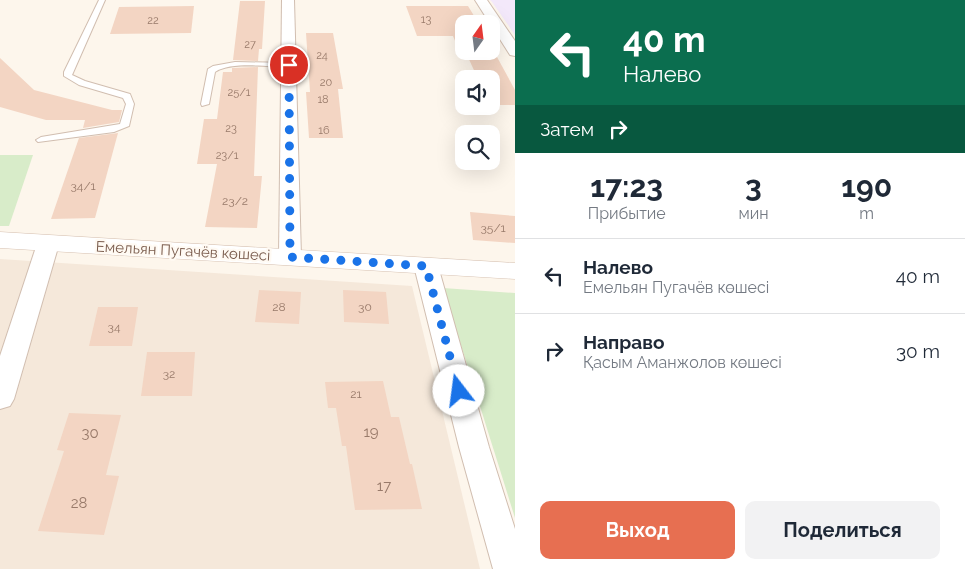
<!DOCTYPE html>
<html lang="ru">
<meta charset="utf-8">
<style>
:root{--surface:#fff;--page:#f2f2f3;--text:#1f2937;--muted:#747a83;--line:#e0e1e3;--accent:#e76f51}
body{margin:0;font-family:Raleway,sans-serif;background:var(--page);color:var(--text);height:100vh;display:flex;flex-direction:column;font-size:19px;white-space:nowrap}
*{box-sizing:border-box;margin:0}
p{font-size:16px;color:var(--muted)}
.icon{flex:none;width:28px;height:28px;fill:none;stroke:currentColor;stroke-width:2;stroke-linecap:round;stroke-linejoin:round}
.map{position:relative;flex:1;overflow:hidden}
.panel{display:flex;flex-direction:column;background:var(--surface);width:450px}
.panel>*{flex:none}
.hud{background:#0b6e4f;color:#fff;overflow:hidden}
.needle{width:32px;rotate:14deg}
.fabs{position:absolute;left:455px;top:15px;display:grid;gap:10px}
.fabs a{display:grid;place-items:center;width:45px;height:45px;border-radius:10px;background:var(--surface);box-shadow:0 5px 20px #0002;font-size:25px}
.pin{position:absolute;display:grid;place-items:center;width:42px;height:42px;color:#fff;margin:-21px;border:2px solid #fff;border-radius:50%;box-shadow:0 1px 5px #0007}
.me{position:absolute;width:55px;margin:-28px;rotate:345deg;stroke-linejoin:round;filter:drop-shadow(0 0 4px #0008)}
.turn{display:flex;align-items:center;gap:18px;height:105px;padding:0 25px;font-size:22px}
.turn .icon{width:65px;height:65px;stroke-width:2.5}
.turn b{display:block;font-size:35px;line-height:42px}
.then{display:flex;align-items:center;height:48px;padding:0 25px;background:#0003;gap:10px;font-size:19px}
.eta{display:flex;justify-content:space-evenly;align-items:center;height:85px;text-align:center}
.eta b{font-size:30px;font-weight:700;line-height:35px}
.cta{display:flex;gap:10px;margin-top:auto;padding:10px 25px}
.cta a{flex:1;height:58px;border-radius:10px;background:var(--accent);color:#fff;font-size:20px;font-weight:700;line-height:58px;text-align:center}
.cta a+a{background:var(--page);color:var(--text)}
ul{padding:0;list-style:none}
li{display:flex;align-items:center;gap:15px;height:75px;padding:0 25px;border-top:1px solid var(--line)}
li div{flex:1}
li b{display:block;font-size:19px}
li em{font-style:normal}
main{display:flex;flex:1;min-height:0}
.map>svg:first-child{display:block}
.residential{fill:#f5e8da}
.education{fill:#f3e8fa}
.green{fill:#d8ecc9}
.building{fill:#f3d5c3}
.lines{fill:none;stroke-linecap:round;stroke-linejoin:round}
.lane-casing{stroke:#d1beb0;stroke-width:2}
.street-casing{stroke:#d1beb0;stroke-width:2}
.secondary-casing{stroke:#d6c0b0;stroke-width:1}
.lane{fill:#fff;fill-rule:evenodd}
.street{fill:#fff;fill-rule:evenodd}
.secondary{fill:#fff;fill-rule:evenodd}
.route{stroke:#1a73e8;stroke-width:9;stroke-dasharray:0 16.2}
.labels{text-anchor:middle;dominant-baseline:central;stroke-width:4.5;stroke-linejoin:round;paint-order:stroke}
.far-number-label{font-size:11px;fill:#987a6a}
.number-label{font-size:12px;fill:#987a6a}
.street-label{font-size:15px;fill:#7a5c4d;stroke:#fffaf3}
.near-number-label{font-size:15px;fill:#987a6a}
</style>
<main>
<div class="map">
<svg width="515" height="569" viewBox="0 0 515 569">
<rect width="100%" height="100%" fill="#fdf6ec"/>
<path class="residential" d="M 0,259 L 412,286 L 480,569 L 0,569 Z"/>
<path class="education" d="M 490,0 L 515,0 L 515,35 L 492,2 Z"/>
<g class="green">
<path d="M 0,155 L 33,155 L 9,226 L 0,226 Z"/>
<path d="M 443,288 L 515,293 L 515,518 Z"/>
</g>
<g class="building">
<path d="M 240,1 L 265,1 L 262,49 L 259,49 L 258,61 L 233,60 Z"/>
<path d="M 194,6 L 191,33 L 110,34 L 119,7 Z"/>
<path d="M 406,6 L 468,6 L 479,24 L 464,24 L 464,51 L 491,51 L 491,46 L 515,90 L 515,105 L 491,105 L 491,79 L 478,79 L 467,55 L 461,55 L 453,36 L 417,36 Z"/>
<path d="M 306,33 L 333,33 L 343,89 L 338,89 L 343,138 L 309,138 L 306,92 L 310,92 Z"/>
<path d="M 0,58 L 34,90 L 112,110 L 122,110 L 119,122 L 83,128 L 85,120 L 46,120 L 0,107 Z"/>
<path d="M 258,67 L 254,176 L 262,176 L 257,228 L 205,227 L 217,164 L 197,164 L 204,119 L 217,119 L 223,72 L 232,72 L 232,68 Z"/>
<path d="M 118,133 L 95,218 L 51,219 L 79,138 Z"/>
<path d="M 470,212 L 515,216 L 515,243 L 473,240 Z"/>
<path d="M 259,290 L 301,292 L 299,324 L 255,322 Z"/>
<path d="M 343,290 L 386,292 L 389,324 L 344,322 Z"/>
<path d="M 98,307 L 138,307 L 132,346 L 89,346 Z"/>
<path d="M 147,352 L 195,352 L 192,396 L 141,396 Z"/>
<path d="M 383,381 L 391,417 L 399,417 L 410,464 L 412,464 L 422,509 L 355,510 L 346,446 L 342,446 L 336,408 L 328,408 L 325,382 Z"/>
<path d="M 69,413 L 121,415 L 106,475 L 119,476 L 104,535 L 38,531 L 64,451 L 57,450 Z"/>
</g>
<g class="lines">
<g class="lane-casing">
<g id="lane">
<path d="M 99,0 L 105,0 L 72,75 L 85,81 L 130,94 L 134,104 L 129,126 L 114,132 L 38,142 L 36,140 L 41,137 L 120,124 L 126,104 L 123,98 L 79,85 L 64,76 L 64,72 Z"/>
<path d="M 235,62 L 289,63 L 293,65 L 289,67 C 269,67 232,61 215,72 L 209,104 L 202,106 L 201,104 L 208,69 L 213,66 Z"/>
</g>
</g>
<g class="street-casing">
<g id="street">
<path d="M 282,0 L 294,0 L 301,257 L 298,262 L 290,264 L 282,262 L 279,257 Z"/>
<path d="M 475,0 L 487,0 L 515,41 L 515,56 L 510,55 Z"/>
<path d="M 48,237 L 56,239 L 59,244 L 14,399 L 10,406 L 0,409 L 0,356 L 37,244 L 40,239 Z"/>
<path d="M 426,259 L 434,261 L 438,266 L 489,447 L 515,529 L 515,569 L 493,569 L 459,447 L 414,266 L 418,261 Z"/>
</g>
</g>
<g class="secondary-casing">
<path id="secondary" d="M 0,232 L 515,263 L 515,279 L 0,248 Z"/>
</g>
<use href="#lane" class="lane"/>
<use href="#street" class="street"/>
<use href="#secondary" class="secondary"/>
</g>
<g class="lines">
<path class="route" d="M 289,65 L 290,257 L 426,266 L 459,391"/>
</g>
<g class="labels">
<g class="far-number-label">
<text x="426" y="19">13</text>
<text x="153" y="20">22</text>
<text x="250" y="44">27</text>
<text x="322" y="55">24</text>
<text x="326" y="82">20</text>
<text x="239" y="92">25/1</text>
<text x="323" y="99">18</text>
<text x="231" y="128">23</text>
<text x="324" y="130">16</text>
<text x="227" y="155">23/1</text>
</g>
<g class="number-label">
<text x="83" y="186">34/1</text>
<text x="235" y="201">23/2</text>
<text x="493" y="228">35/1</text>
<text x="279" y="307">28</text>
<text x="365" y="307">30</text>
<text x="114" y="327">34</text>
<text x="169" y="374">32</text>
<text x="356" y="394">21</text>
</g>
<g class="street-label">
<text transform="translate(183 251) rotate(3)">Емельян Пугачёв көшесі</text>
</g>
<g class="near-number-label">
<text x="371" y="432">19</text>
<text x="90" y="433">30</text>
<text x="384" y="486">17</text>
<text x="79" y="503">28</text>
</g>
</g>
</svg>
<div class="fabs">
<a><svg class="needle" viewBox="-14 -14 28 28"><path d="M0-13l5 13h-10z" fill="#e53935"/><path d="M0 13l5-13h-10z" fill="#747a83"/></svg></a>
<a><svg class="icon" aria-label="sound" viewBox="0 0 24 24"><path d="M4 9h4l5-4v14l-5-4H4zM17 9q2 3 0 6"/></svg></a>
<a><svg class="icon" aria-label="search" viewBox="0 0 24 24"><circle cx="10" cy="10" r="6"/><path d="M15 15l6 6"/></svg></a>
</div>
<div class="pin" style="left:289px;top:65px;background:#d93025"><svg class="icon" aria-label="arrive" viewBox="0 0 24 24"><path d="M6 21V4h12l-3 4 3 4H6"/></svg></div>
<svg class="me" style="left:459px;top:391px" viewBox="-20 -20 40 40"><circle r="19" fill="#fff"/><path d="M0-13L10 11 0 6-10 11z" fill="#1a73e8"/></svg>
</div>
<section class="panel">
<div class="hud">
<div class="turn"><svg class="icon" aria-label="left" viewBox="0 0 24 24"><path d="M17 20v-9H6M10 6l-5 5 5 5"/></svg><div><b>40 m</b>Налево</div></div>
<div class="then">Затем<svg class="icon" aria-label="right" viewBox="0 0 24 24"><path d="M7 20v-9h11M14 6l5 5-5 5"/></svg></div>
</div>
<div class="eta">
<div><b>17:23</b><p>Прибытие</p></div>
<div><b>3</b><p>мин</p></div>
<div><b>190</b><p>m</p></div>
</div>
<ul>
<li><svg class="icon" aria-label="left" viewBox="0 0 24 24"><path d="M17 20v-9H6M10 6l-5 5 5 5"/></svg><div><b>Налево</b><p>Емельян Пугачёв көшесі</p></div><em>40 m</em></li>
<li><svg class="icon" aria-label="right" viewBox="0 0 24 24"><path d="M7 20v-9h11M14 6l5 5-5 5"/></svg><div><b>Направо</b><p>Қасым Аманжолов көшесі</p></div><em>30 m</em></li>
</ul>
<div class="cta"><a>Выход</a><a>Поделиться</a></div>
</section>
</main>
